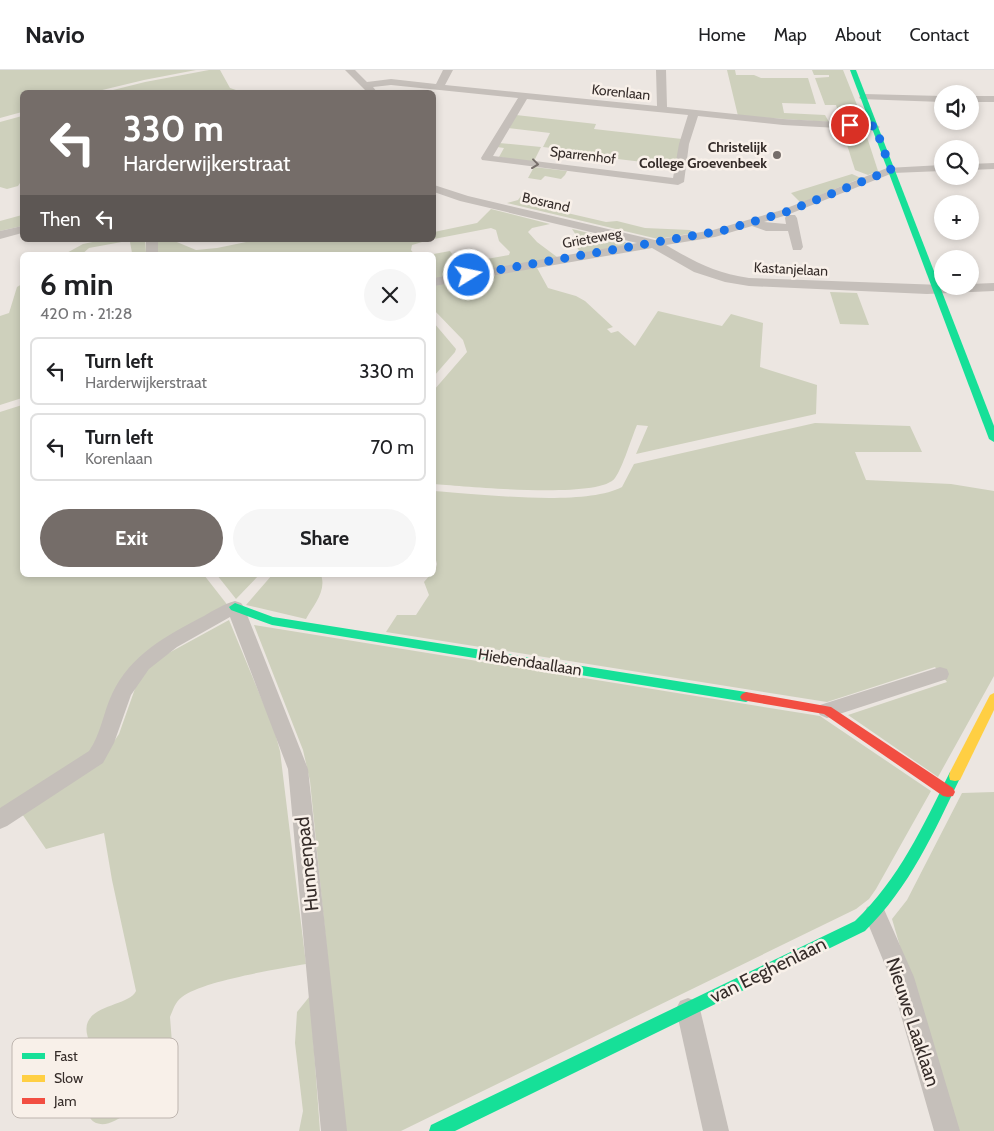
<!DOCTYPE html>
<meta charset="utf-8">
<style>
:root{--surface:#fff;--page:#f6f6f6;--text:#202124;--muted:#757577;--line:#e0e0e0;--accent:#756d69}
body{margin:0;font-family:Cabin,sans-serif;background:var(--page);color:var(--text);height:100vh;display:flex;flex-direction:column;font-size:19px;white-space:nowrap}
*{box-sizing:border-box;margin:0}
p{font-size:16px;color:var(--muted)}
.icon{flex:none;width:28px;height:28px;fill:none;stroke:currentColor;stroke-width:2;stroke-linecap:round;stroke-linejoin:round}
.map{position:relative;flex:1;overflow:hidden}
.panel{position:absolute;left:20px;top:182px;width:416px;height:325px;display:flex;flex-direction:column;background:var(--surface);border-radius:8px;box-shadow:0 2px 8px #0003}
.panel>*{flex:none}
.hud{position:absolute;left:20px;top:20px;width:416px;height:152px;border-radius:8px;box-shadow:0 2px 8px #0003;background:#756d69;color:#fff;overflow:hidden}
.fabs{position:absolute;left:934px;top:15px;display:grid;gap:10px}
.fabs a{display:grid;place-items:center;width:45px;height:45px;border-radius:50%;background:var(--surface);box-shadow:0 2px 8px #0003;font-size:25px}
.pin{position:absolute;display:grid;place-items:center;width:42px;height:42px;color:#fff;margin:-21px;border:2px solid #fff;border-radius:50%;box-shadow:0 1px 5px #0007}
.me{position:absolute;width:55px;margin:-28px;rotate:80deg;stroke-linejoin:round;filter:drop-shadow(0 0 4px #0008)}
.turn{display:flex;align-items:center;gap:18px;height:105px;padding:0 20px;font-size:22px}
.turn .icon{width:65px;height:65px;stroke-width:2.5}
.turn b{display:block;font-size:35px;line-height:42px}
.then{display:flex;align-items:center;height:48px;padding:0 20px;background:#0003;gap:10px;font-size:19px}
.round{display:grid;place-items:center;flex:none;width:52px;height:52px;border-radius:26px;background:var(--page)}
.head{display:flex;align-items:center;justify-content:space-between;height:85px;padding:0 20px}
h1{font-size:30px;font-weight:700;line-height:38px}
.button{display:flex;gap:10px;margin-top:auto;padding:10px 20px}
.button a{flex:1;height:58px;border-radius:30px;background:var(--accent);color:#fff;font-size:20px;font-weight:700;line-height:58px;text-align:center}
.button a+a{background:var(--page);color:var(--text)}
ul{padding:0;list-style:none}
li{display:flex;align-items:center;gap:15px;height:68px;margin:0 10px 8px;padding:0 10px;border:2px solid var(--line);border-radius:8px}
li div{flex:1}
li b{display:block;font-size:19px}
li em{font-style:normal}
header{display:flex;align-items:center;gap:30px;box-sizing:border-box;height:70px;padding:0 25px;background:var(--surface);border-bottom:1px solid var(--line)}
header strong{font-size:24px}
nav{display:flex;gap:28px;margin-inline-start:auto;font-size:18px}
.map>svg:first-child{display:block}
.green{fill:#ced0bc}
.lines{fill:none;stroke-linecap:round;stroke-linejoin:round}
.street{fill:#c5bfba;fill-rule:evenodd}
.fast{fill:#16e098;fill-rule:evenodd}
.slow{fill:#ffcf43;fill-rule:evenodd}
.jam{fill:#f24e42;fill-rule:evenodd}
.oneway{stroke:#766e6a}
.route{stroke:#1a73e8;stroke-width:9;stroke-dasharray:0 16.2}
.poi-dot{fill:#756d69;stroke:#f8f0e9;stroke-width:2}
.labels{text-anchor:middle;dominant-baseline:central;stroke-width:5;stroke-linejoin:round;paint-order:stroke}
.far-street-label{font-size:14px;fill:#352c29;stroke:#f8f0e9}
.far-poi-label{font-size:14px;font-weight:bold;fill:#352c29;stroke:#f8f0e9;text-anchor:end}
.street-label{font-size:16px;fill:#352c29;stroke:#f8f0e9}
.near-street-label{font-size:19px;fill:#352c29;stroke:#f8f0e9}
.key{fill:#f8f0e9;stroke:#beb5af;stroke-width:1}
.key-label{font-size:14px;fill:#352c29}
</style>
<header>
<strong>Navio</strong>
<nav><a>Home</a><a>Map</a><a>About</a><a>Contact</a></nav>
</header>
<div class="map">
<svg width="994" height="1061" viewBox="0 0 994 1061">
<rect width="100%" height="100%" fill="#ece6e1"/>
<g class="green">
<path d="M 0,0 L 196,0 L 144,10 L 94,22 L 22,22 L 22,42 L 0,48 Z"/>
<path d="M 209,0 L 220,0 L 230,18 L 242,22 L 105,22 L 145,12 Z"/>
<path d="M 727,0 L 735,0 L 736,5 L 754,5 L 761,8 L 808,8 L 816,34 L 782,33 L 784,43 L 825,45 L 829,52 L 738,46 Z"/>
<path d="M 812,0 L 843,0 L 865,55 L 839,54 L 836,46 L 839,45 L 836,35 L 825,35 L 815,8 L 829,7 L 829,5 L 814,5 Z"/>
<path d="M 516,45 L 596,54 L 594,59 L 682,69 L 677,96 L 609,88 L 610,85 L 543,77 L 550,63 L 508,58 Z"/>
<path d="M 22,46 L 22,110 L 18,116 L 7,119 L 0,117 L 0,52 Z"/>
<path d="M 842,59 L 865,61 L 878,101 L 868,105 L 855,100 Z"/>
<path d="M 499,73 L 541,77 L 533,93 L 499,87 L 504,78 L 497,77 Z"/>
<path d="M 534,97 L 567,101 L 565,105 L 561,109 L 545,106 L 541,110 L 528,108 Z"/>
<path d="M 852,104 L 861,108 L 801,133 L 791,123 Z"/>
<path d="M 524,122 L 537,136 L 606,152 L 617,151 L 645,158 L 690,160 L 694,163 L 658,169 L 507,133 L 518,130 Z"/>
<path d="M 491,139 L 550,154 L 532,158 L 528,162 L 537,172 L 557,187 L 534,193 L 434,210 L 434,185 L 428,185 L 450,181 L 457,191 L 464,193 L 509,185 L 510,182 L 499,171 L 496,160 L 491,158 L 434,169 L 434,162 L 477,153 Z"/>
<path d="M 22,145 L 22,156 L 0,161 L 0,151 Z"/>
<path d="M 572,159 L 626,172 L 624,176 L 581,183 L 575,175 L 576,165 Z"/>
<path d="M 102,170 L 145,170 L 146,182 L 132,183 L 130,172 L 127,171 L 89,178 L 81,185 L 63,185 L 83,174 Z"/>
<path d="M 152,170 L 172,170 L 196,180 L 217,178 L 256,170 L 429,170 L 412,175 L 411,180 L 415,185 L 152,185 Z"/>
<path d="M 536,196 L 548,218 L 576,226 L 585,231 L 613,257 L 607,259 L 611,263 L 618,261 L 635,276 L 658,241 L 722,256 L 731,244 L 763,253 L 760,297 L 817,315 L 816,344 L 636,384 L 648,356 L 637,355 C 631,369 623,397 615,408 C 600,430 463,416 434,414 L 434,320 L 467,282 L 463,270 L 434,240 L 434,212 Z"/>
<path d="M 22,214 L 22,328 L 0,335 L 0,246 L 9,243 L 17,217 Z"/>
<path d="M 830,222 L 857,223 L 869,255 L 840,254 Z"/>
<path d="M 434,253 L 456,279 L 455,282 L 434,306 Z"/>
<path d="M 22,335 L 22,505 L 204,505 L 229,537 L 153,580 L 90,684 L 0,743 L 0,342 Z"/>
<path d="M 815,353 L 910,356 L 922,382 L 855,382 L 866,410 L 951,414 L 994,421 L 994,606 L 938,707 L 848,645 L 947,612 L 935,597 L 827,632 L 386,562 L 397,545 L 416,545 L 429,525 L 424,512 L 430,505 L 434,505 L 437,494 L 434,482 L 434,421 C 478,424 585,437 622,417 L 634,394 Z"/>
<path d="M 217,505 L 259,505 L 236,529 Z"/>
<path d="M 272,505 L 321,505 C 327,521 313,536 306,549 L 246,535 Z"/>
<path d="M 229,550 L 274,659 L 280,681 L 306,894 C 278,899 202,911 182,927 C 175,932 173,940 170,947 L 175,1012 C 169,1019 159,1020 152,1025 C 137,1033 114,1060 96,1053 C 91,1051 89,1046 87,1042 C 73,1018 115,1015 121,999 C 123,992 119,980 118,973 L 114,971 L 98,975 L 91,975 C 70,933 128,939 136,921 L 112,810 L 104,763 L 46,779 L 20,741 L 106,683 L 119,664 L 137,613 L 146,598 L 165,585 Z"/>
<path d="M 254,555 L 820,646 L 931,721 L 876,819 L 869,829 L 856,839 L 401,1061 L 345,1061 L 310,711 L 303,680 Z"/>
<path d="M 994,722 L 994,1061 L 954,1061 L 892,849 L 907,830 L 962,723 Z"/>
<path d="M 310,926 L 320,1061 L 299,1061 L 303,1041 L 295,973 L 297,942 Z"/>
</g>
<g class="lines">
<g class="street">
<path d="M 345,0 L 355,0 L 367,12 L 391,9 L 436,14 L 443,0 L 453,0 L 445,15 L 657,36 L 656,0 L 666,0 L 667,37 L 783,49 L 875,54 L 880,57 L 875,60 L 783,55 L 698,46 L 689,74 L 684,112 L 678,115 L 482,90 L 481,88 L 518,28 L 391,15 L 373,17 L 377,22 L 367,22 ZM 527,29 L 688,45 L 679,74 L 673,108 L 493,86 Z"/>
<path d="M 864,24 L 942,26 L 942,32 L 860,29 L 859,27 Z"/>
<rect x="970" y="26" width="24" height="6"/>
<path d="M 994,93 L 994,99 L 970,100 L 970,94 Z"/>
<path d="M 942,95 L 942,101 L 893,103 L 787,145 L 795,145 L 797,148 L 803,177 L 801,180 L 793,180 L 788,161 L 766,161 L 752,156 L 715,167 L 666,175 C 695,192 715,203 749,208 L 970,216 L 970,214 L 994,213 L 994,221 L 927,224 L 749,216 L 725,212 L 694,202 L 652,178 L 434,216 L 434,208 L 637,173 L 460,131 L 434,122 L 434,115 L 468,126 L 655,170 L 713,160 L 782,140 L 887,98 ZM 787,145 L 785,148 L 786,154 L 764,152 Z"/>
<path d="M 22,156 L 22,163 L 0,169 L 0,161 Z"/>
<rect x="146" y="170" width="12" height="15"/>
<path d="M 235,531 L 241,533 L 244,537 L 308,699 L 347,1061 L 321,1061 L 288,699 L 230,547 L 177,577 L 149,599 L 131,625 L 114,673 L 103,693 L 7,756 L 0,759 L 0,738 L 89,681 C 101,664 103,643 112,624 C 130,585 167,565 204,546 C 214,540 224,534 235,531 Z"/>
<path d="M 940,597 L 947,599 L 949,604 L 947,609 L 827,648 L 820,645 L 817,640 L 820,635 Z"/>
<path d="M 875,834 L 883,837 L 914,907 L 960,1061 L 934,1061 L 890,907 L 864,844 L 867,837 Z"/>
<path d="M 688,928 L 696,931 L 700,939 L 729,1061 L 703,1061 L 676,939 L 680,931 Z"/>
</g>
<g class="fast">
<path d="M 850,0 L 856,0 L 994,356 L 994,372 L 989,369 Z"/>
<path d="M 235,533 L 273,547 L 746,622 L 750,624 L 752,627 L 750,630 L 746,632 L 272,555 L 231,540 L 229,537 Z"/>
<path d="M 955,701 L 960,702 L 961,706 C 934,762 910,817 865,861 L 455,1061 L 429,1061 L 431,1055 L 855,851 C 899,809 923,756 950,702 Z"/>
</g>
<path class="slow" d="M 994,623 L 994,640 L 960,710 L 955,711 L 950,710 L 949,706 L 950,702 L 990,625 Z"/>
<path class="jam" d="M 746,622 L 831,637 L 953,718 L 955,722 L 953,726 L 948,727 L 943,726 L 824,644 L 742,630 L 740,627 L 742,624 Z"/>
</g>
<defs><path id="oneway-chevron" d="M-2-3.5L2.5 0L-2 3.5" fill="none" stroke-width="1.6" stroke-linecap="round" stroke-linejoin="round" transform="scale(1.25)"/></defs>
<use class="oneway" href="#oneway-chevron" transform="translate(535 94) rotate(7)"/>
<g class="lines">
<path class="route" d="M 469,205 L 725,160 L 786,142 L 891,100 L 875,56 L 850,55"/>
</g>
<circle class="poi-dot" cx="777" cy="85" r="5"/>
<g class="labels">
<g class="far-street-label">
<text transform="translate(621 22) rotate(6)">Korenlaan</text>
<text transform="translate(583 85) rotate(7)">Sparrenhof</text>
<text transform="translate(546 132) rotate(13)">Bosrand</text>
<text transform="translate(592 168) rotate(-10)">Grieteweg</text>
<text transform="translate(791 199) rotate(3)">Kastanjelaan</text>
</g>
<g class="far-poi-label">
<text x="767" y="77">Christelijk<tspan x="767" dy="16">College Groevenbeek</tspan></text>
</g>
<g class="street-label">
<text transform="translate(530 592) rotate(9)">Hiebendaallaan</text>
</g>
<g class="near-street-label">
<text transform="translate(307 794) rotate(-96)">Hunnenpad</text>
<text transform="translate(768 900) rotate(-26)">van Eeghenlaan</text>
<text transform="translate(913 952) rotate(72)">Nieuwe Laaklaan</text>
</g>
</g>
<rect x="12" y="968" width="166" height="80" rx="8" class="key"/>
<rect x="22" y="983" width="23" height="6" fill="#16e098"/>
<rect x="22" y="1005" width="23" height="7" fill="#ffcf43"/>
<rect x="22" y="1028" width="23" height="6" fill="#f24e42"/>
<g class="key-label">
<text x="54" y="991">Fast</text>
<text x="54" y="1013">Slow</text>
<text x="54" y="1036">Jam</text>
</g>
</svg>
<div class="fabs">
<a><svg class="icon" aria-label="sound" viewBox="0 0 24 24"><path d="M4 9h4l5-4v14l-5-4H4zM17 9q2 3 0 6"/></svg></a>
<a><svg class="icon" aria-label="search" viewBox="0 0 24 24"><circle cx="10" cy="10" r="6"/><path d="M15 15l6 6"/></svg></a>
<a>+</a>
<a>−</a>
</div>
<div class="pin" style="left:850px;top:55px;background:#d93025"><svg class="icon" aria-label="arrive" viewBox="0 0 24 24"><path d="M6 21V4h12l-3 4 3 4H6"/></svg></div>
<svg class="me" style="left:469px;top:205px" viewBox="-20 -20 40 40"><circle r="17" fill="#1a73e8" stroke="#fff" stroke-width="3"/><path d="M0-11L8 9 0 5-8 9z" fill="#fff"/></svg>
<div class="hud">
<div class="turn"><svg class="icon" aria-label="left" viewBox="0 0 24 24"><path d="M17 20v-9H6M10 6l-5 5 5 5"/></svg><div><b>330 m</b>Harderwijkerstraat</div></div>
<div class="then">Then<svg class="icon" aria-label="left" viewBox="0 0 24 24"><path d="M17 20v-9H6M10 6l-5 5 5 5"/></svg></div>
</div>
<section class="panel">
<div class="head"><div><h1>6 min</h1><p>420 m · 21:28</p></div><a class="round"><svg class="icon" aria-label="close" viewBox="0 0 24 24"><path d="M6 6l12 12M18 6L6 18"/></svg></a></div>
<ul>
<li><svg class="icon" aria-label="left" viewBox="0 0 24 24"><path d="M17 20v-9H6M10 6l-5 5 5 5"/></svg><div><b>Turn left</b><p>Harderwijkerstraat</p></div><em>330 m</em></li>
<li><svg class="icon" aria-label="left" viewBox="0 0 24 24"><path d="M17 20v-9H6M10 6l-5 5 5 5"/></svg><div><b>Turn left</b><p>Korenlaan</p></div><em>70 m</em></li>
</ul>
<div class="button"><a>Exit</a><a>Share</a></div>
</section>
</div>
